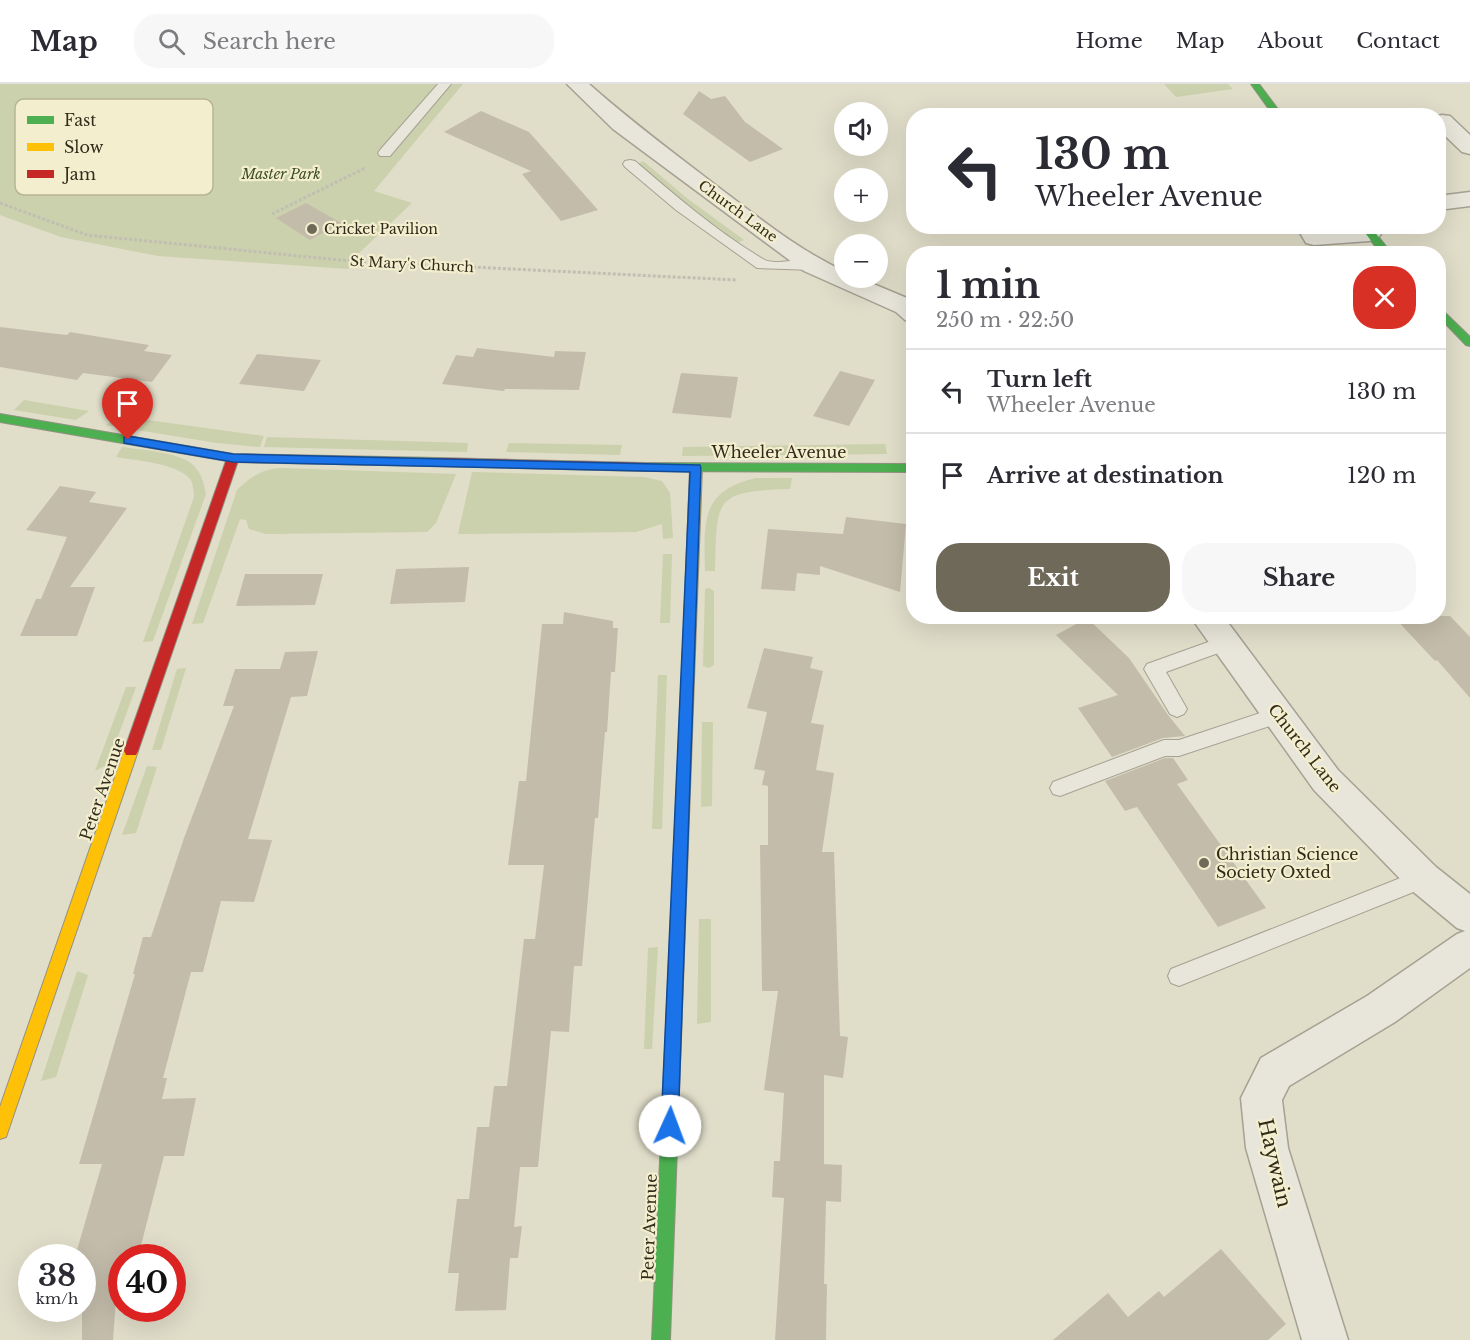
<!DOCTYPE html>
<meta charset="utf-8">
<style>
:root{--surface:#fff;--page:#f7f7f7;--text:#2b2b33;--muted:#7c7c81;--line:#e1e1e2;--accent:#6f6959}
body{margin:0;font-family:"Libre Baskerville",serif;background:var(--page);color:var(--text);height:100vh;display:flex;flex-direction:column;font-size:22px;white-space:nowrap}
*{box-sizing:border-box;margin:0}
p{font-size:20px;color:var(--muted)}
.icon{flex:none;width:33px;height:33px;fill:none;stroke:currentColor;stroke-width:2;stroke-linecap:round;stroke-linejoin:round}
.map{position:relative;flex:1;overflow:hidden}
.details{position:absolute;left:906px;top:162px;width:540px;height:378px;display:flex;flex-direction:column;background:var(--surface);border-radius:24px;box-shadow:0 6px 24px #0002}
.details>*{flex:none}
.hud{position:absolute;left:906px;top:24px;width:540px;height:126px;border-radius:24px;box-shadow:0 6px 24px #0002;background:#fff;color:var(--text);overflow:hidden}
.fabs{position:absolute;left:834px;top:18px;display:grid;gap:12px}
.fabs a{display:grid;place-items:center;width:54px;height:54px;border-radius:50%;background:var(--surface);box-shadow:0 6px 24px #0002;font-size:30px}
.speed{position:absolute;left:18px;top:1160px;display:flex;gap:12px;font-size:30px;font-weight:700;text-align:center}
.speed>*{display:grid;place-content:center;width:78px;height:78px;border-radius:50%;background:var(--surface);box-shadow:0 6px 24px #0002;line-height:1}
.speed small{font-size:15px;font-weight:400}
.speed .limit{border:9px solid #d22;background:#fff;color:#111}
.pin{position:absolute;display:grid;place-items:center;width:51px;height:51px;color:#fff;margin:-62px -26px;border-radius:50% 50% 50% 0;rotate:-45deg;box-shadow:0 0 6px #0007}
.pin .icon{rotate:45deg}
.me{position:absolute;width:66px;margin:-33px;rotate:2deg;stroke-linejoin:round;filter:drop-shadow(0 0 4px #0008)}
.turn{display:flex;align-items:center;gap:21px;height:126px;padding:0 30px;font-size:27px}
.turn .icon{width:78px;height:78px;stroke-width:2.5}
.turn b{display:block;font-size:42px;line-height:51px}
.round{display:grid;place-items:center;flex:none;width:63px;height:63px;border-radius:24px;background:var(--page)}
.overview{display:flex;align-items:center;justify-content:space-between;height:102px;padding:0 30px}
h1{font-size:36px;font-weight:700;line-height:45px}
.action{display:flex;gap:12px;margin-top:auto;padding:12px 30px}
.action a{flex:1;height:69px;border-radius:24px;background:var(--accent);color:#fff;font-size:24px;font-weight:700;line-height:69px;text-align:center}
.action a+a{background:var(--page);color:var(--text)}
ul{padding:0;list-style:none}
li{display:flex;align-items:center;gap:18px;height:84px;padding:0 30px;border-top:2px solid var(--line)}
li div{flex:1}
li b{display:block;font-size:22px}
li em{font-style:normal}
header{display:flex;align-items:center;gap:36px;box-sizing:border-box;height:84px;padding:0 30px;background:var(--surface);border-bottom:2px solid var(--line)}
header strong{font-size:28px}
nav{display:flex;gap:33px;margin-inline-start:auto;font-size:21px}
.search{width:420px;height:54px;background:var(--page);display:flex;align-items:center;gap:15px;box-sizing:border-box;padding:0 21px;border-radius:24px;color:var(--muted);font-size:22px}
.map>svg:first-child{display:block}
.green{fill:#cbd1ac}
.building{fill:#c4bcaa}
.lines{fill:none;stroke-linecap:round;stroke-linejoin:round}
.lane-casing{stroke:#a5a193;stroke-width:2}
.street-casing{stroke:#a5a193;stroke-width:3}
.fast-casing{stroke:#949183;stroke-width:2}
.slow-casing{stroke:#949183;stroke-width:2}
.jam-casing{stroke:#949183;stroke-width:2}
.path{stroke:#c1beb2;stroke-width:3;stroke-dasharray:3 2;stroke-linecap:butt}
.lane{fill:#e8e6da;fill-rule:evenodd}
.street{fill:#e8e6da;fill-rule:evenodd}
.fast{fill:#4caf50;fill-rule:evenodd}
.slow{fill:#ffc107;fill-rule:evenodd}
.jam{fill:#c62828;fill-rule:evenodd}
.route{fill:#1a73e8;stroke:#114b97;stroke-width:1.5}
.poi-dot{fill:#6f6959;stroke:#f3eece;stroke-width:2}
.labels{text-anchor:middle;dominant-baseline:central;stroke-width:4.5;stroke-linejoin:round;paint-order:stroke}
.far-park-label{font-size:14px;font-style:italic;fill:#3c4d24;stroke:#f3eece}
.far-street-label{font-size:14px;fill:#322b1c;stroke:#f3eece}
.far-poi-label{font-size:14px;fill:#322b1c;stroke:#f3eece;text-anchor:start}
.street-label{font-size:16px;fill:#322b1c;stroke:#f3eece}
.poi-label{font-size:16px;fill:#322b1c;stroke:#f3eece;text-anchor:start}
.near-street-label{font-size:20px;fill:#322b1c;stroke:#f3eece}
.key{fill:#f3eece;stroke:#b9b499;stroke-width:1.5}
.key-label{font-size:16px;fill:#322b1c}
</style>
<header>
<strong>Map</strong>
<div class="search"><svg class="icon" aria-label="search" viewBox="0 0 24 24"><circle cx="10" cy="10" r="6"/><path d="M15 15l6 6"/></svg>Search here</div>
<nav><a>Home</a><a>Map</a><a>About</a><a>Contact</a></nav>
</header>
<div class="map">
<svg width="1470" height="1256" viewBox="0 0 1470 1256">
<rect width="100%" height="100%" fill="#e0ddc9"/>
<g class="green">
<path d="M 0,0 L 463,0 L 374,107 L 412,119 L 358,170 L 348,185 L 158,172 L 61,153 L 0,131 Z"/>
<path d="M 1164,0 L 1228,0 L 1233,5 L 1176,13 Z"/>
<path d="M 643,77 L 688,115 L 744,156 L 736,159 L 637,80 Z"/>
<path d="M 24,316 L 89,327 L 76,336 L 14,326 Z"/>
<path d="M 119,332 L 264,352 L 260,363 L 217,359 L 106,341 Z"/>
<path d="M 267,353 L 468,359 L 467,368 L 264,363 Z"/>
<path d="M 509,359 L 622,361 L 620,371 L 506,368 Z"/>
<path d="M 885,360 L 887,370 L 682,372 L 683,363 Z"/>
<path d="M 122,363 C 141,366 178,368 192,380 C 201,388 204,399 206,410 L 153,557 L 143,558 L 194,413 C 194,408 193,403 192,398 C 184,380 134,376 116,373 Z"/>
<path d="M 281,384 L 456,390 L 436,439 L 427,448 L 266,450 L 249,445 L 246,436 L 240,435 L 203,539 L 192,540 L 237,406 C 250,393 262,385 281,384 Z"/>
<path d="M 472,388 L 644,393 L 662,397 L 670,409 L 673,454 L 663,455 L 662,440 L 636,448 L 458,450 Z"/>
<path d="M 756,394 L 792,394 L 790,405 C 713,407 717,415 715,487 L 705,487 C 704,438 700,407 756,394 Z"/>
<path d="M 663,470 L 672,470 L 670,539 L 660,539 Z"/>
<path d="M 709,504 L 714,507 L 714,581 L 709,584 L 703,582 L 705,505 Z"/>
<path d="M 186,584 L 161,666 L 152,666 L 177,585 Z"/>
<path d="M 658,591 L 667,591 L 662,745 L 652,745 Z"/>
<path d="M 126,603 L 136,603 L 108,680 L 95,687 Z"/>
<path d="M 702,638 L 713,638 L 712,722 L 701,723 Z"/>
<path d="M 147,682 L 157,683 L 136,749 L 122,751 Z"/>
<path d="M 699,835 L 711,835 L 711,938 L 697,940 Z"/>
<path d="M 658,863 L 652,965 L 644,965 L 648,864 Z"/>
<path d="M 77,887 L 88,891 L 56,993 L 41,997 Z"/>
</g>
<g class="building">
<path d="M 699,7 L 711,15 L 725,12 L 745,38 L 783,65 L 750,78 L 683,30 Z"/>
<path d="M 481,27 L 529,48 L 598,126 L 561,137 L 522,90 L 531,87 L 444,48 Z"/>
<path d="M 306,119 L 341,139 L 310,156 L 276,134 Z"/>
<path d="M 0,243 L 49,249 L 67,251 L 70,248 L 149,261 L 144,267 L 172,271 L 152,298 L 83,289 L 77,296 L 0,283 Z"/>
<path d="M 477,264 L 554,273 L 555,267 L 586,268 L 579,306 L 505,305 L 504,307 L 442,300 L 456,271 L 473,273 Z"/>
<path d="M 257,270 L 321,276 L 304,307 L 239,300 Z"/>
<path d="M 840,287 L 875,296 L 849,342 L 813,332 Z"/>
<path d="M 681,289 L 738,293 L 731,334 L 672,329 Z"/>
<path d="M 60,402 L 96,408 L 89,418 L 127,424 L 70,503 L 95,503 L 77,552 L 20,552 L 36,515 L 41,515 L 67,453 L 26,446 Z"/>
<path d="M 846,433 L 906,440 L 900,508 L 820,482 L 820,491 L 797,489 L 795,507 L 761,505 L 768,445 L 843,450 Z"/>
<path d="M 469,483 L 465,518 L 390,520 L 396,485 Z"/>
<path d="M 245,490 L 323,490 L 315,521 L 236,522 Z"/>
<path d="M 564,528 L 613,537 L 613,544 L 618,544 L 615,588 L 611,588 L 607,648 L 605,648 L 598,734 L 595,734 L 582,882 L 574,882 L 569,948 L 551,947 L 538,1083 L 520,1083 L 514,1143 L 522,1142 L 518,1174 L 510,1174 L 506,1226 L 455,1227 L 459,1189 L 448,1189 L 457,1115 L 469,1115 L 477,1043 L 489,1043 L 494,1002 L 507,1002 L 524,855 L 535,855 L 544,781 L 508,781 L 519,697 L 526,697 L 542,540 L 563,540 Z"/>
<path d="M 1393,532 L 1450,532 L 1470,553 L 1470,614 L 1437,576 L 1435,577 Z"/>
<path d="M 1087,534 L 1129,574 L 1168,631 L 1185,652 L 1163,654 L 1112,673 L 1078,624 L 1118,611 L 1056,551 Z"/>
<path d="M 764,564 L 813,573 L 810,584 L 823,587 L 811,639 L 824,641 L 816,686 L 834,689 L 822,768 L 834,768 L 840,952 L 848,953 L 843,994 L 824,991 L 824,1080 L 842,1081 L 841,1118 L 826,1117 L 824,1200 L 827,1200 L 826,1256 L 775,1256 L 784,1114 L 772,1113 L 774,1077 L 780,1077 L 784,1009 L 764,1006 L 778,907 L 762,907 L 760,761 L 768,761 L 768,702 L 762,701 L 765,687 L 754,685 L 767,628 L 747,624 Z"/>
<path d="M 318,567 L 307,612 L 291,613 L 248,755 L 272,756 L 254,818 L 221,817 L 203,888 L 191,888 L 163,994 L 167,994 L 162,1015 L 196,1014 L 184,1072 L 164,1072 L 138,1173 L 122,1173 L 122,1215 L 116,1215 L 113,1256 L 82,1256 L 82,1173 L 75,1173 L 102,1080 L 79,1080 L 135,890 L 133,890 L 143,853 L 151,853 L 184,754 L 234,622 L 223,622 L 235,585 L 280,585 L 285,568 Z"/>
<path d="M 1165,674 L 1173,674 L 1188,696 L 1177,700 L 1266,824 L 1218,843 L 1137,723 L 1125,727 L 1105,697 Z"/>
<path d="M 1221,1165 L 1286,1240 L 1268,1256 L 1053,1256 L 1108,1209 L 1128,1233 L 1159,1207 L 1164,1213 Z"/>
</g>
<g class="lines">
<g class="lane-casing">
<g id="lane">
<path d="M 438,0 L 451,0 L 390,72 L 380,72 L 378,69 L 380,66 Z"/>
<path d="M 630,76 L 635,77 C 675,111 717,148 763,175 C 778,184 808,168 820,182 L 813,186 L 757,184 L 676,126 L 625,83 L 623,80 L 625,77 Z"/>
<path d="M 1225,552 L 1232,554 L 1234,559 L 1232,564 L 1166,588 L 1187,625 L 1184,630 L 1177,633 L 1170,630 L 1144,585 L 1147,580 Z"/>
<path d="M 1278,623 L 1285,625 L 1288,631 L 1285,637 L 1179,672 L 1165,672 L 1060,712 L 1053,710 L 1050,704 L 1053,698 L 1164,656 L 1179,656 Z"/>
<path d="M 1423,785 L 1431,787 L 1434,794 L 1431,801 L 1179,902 L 1171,899 L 1168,892 L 1171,885 Z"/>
</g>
</g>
<g class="street-casing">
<g id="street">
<path d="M 567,0 L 589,0 C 633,39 679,73 726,109 C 763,137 802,168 844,187 L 844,194 L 859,194 L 914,217 L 914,239 L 905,236 L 896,228 L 804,187 L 613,45 Z"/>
<path d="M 1442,31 L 1450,32 L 1470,51 L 1470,70 L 1462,68 L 1438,45 L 1438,32 Z"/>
<path d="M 1470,108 L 1470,122 L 1438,126 L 1438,112 Z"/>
<path d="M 1296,142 L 1319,142 L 1321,146 L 1369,143 L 1377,145 L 1381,150 L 1377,155 L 1369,157 L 1314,161 L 1306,159 Z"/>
<path d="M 1190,532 L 1223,532 L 1338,686 L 1436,783 L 1470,810 L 1470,884 L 1395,938 L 1289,1002 L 1282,1016 L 1288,1064 L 1348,1256 L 1302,1256 L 1246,1064 L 1241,1014 L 1261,974 L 1367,912 L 1457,850 L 1465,847 L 1457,844 L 1410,805 L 1314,706 Z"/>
</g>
</g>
<g class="fast-casing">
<g id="fast">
<path d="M 1251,0 L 1259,0 L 1283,32 L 1274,32 Z"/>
<path d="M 1360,142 L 1370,142 L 1392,170 L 1381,170 Z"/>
<path d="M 1438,222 L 1470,253 L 1470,262 L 1466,261 L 1438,232 Z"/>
<path d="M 0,330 L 233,370 L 439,374 L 445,378 L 439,382 L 233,378 L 0,338 Z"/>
<path d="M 644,379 L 914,380 L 914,388 L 644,387 L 638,383 Z"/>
<path d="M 690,536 L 696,541 L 670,1256 L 652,1256 L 684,541 Z"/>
</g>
</g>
<g class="slow-casing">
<g id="slow">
<path d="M 696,380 L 702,384 L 696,541 L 690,546 L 684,541 L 690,384 Z"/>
<path d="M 131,661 L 136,663 L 138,667 L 8,1047 L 6,1053 L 0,1055 L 0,1023 L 124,667 L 126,663 Z"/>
</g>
</g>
<g class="jam-casing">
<g id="jam">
<path d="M 233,370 L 239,374 L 138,667 L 136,671 L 126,671 L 124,667 L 227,374 Z"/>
<path d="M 439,374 L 644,379 L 650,383 L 644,387 L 439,382 L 433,378 Z"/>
</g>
</g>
<g class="path">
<path d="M 0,119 L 87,151 L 350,177 L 736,196"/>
<path d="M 272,130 L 365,84"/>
</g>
<use href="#lane" class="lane"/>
<use href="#street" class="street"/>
<use href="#fast" class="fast"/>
<use href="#slow" class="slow"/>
<use href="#jam" class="jam"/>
</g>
<path class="route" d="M 128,352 L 233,370 L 700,381 L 701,384 L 678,1042 L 676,1048 L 670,1050 L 664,1048 L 661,1042 L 690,388 L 233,378 L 124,359 L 124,353 Z"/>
<g class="poi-dot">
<circle cx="312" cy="145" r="6"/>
<circle cx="1204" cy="779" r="6"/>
</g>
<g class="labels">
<g class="far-park-label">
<text x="281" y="90">Master Park</text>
</g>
<g class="far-street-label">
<text transform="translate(738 127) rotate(36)">Church Lane</text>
<text transform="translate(412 180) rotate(3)">St Mary's Church</text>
</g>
<g class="far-poi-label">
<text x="324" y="145">Cricket Pavilion</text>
</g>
<g class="street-label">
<text x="779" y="368">Wheeler Avenue</text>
<text transform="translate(1305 664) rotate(52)">Church Lane</text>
<text transform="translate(102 705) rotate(-71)">Peter Avenue</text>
<text transform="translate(649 1143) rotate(-88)">Peter Avenue</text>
</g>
<g class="poi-label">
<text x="1216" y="770">Christian Science<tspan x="1216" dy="18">Society Oxted</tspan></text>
</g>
<g class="near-street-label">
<text transform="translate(1275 1079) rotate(77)">Haywain</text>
</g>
</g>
<rect x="15" y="15" width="198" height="96" rx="9" class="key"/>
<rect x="27" y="32" width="27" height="8" fill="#4caf50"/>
<rect x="27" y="59" width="27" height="8" fill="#ffc107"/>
<rect x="27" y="86" width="27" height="8" fill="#c62828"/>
<g class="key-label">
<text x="64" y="42">Fast</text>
<text x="64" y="69">Slow</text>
<text x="64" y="96">Jam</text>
</g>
</svg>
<div class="fabs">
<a><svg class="icon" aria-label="sound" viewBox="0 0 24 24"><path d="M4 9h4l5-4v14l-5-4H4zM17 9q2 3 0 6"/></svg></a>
<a>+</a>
<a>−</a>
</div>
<div class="speed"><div>38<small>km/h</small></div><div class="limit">40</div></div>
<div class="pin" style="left:128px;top:356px;background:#d93025"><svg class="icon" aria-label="arrive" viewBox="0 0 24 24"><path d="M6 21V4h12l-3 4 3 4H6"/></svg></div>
<svg class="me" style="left:670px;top:1042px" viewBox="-20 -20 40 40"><circle r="19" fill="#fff"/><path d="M0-13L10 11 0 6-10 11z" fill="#1a73e8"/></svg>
<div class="hud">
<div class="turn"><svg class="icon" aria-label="left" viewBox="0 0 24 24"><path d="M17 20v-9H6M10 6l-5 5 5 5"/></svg><div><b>130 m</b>Wheeler Avenue</div></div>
</div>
<section class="details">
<div class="overview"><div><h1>1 min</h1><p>250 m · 22:50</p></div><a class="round" style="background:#d93025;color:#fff"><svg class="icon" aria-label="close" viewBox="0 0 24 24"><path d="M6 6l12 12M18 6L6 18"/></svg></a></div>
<ul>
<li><svg class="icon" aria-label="left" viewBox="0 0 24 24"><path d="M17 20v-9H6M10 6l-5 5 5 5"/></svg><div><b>Turn left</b><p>Wheeler Avenue</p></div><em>130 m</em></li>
<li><svg class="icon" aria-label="arrive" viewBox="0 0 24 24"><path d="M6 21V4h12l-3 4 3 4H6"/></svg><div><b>Arrive at destination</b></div><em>120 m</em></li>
</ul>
<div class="action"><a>Exit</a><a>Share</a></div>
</section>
</div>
